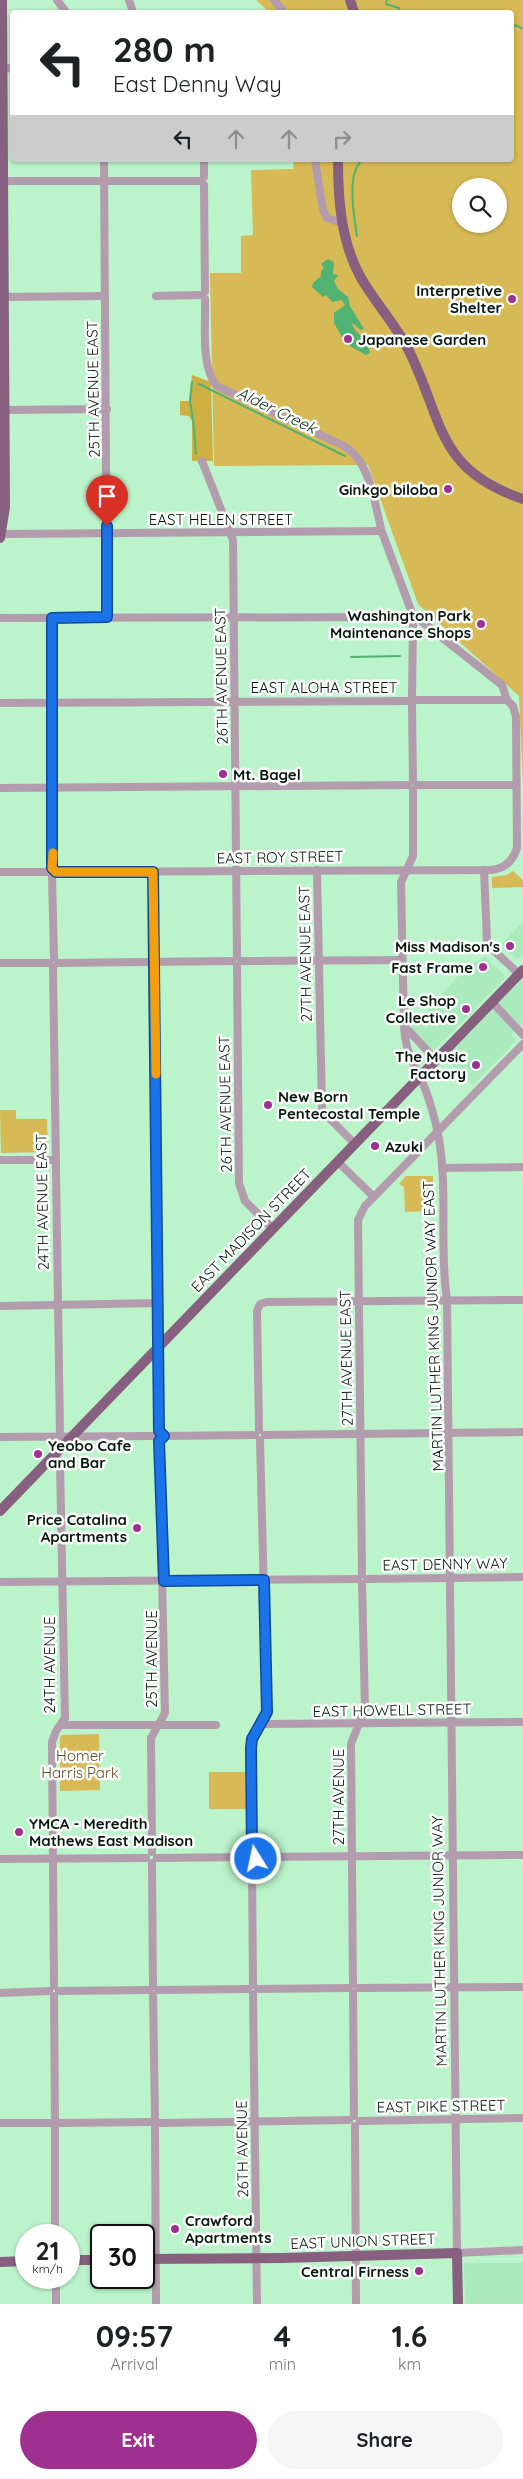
<!DOCTYPE html>
<style>
:root{--surface:#fff;--page:#f6f6f6;--text:#202124;--muted:#757577;--accent:#9e3190}
body{margin:0;font-family:Quicksand,sans-serif;background:var(--page);color:var(--text);height:100vh;display:flex;flex-direction:column;font-size:19px;white-space:nowrap}
*{box-sizing:border-box;margin:0}
p{font-size:16px;color:var(--muted)}
.icon{flex:none;width:28px;height:28px;fill:none;stroke:currentColor;stroke-width:2;stroke-linecap:round;stroke-linejoin:round}
.map{position:relative;height:2304px;overflow:hidden}
.side{display:flex;flex-direction:column;background:var(--surface);flex:1}
.side>*{flex:none}
.hud{position:absolute;left:10px;top:10px;width:504px;height:152px;border-radius:5px;box-shadow:0 1px 4px #0004;background:#fff;color:var(--text);overflow:hidden}
.fabs{position:absolute;left:452px;top:178px;display:grid;gap:10px}
.fabs a{display:grid;place-items:center;width:55px;height:55px;border-radius:50%;background:var(--surface);box-shadow:0 1px 4px #0004;font-size:25px}
.speed{position:absolute;left:15px;top:2224px;display:flex;gap:10px;font-size:25px;font-weight:700;text-align:center}
.speed>*{display:grid;place-content:center;width:65px;height:65px;border-radius:50%;background:var(--surface);box-shadow:0 1px 4px #0004;line-height:1}
.speed small{font-size:12px;font-weight:400}
.speed .limit{border:2px solid #111;border-radius:8px;background:#fff;color:#111}
.pin{position:absolute;display:grid;place-items:center;width:42px;height:42px;color:#fff;margin:-51px -21px;border-radius:50% 50% 50% 0;rotate:-45deg;box-shadow:0 0 5px #0007}
.pin .icon{rotate:45deg}
.me{position:absolute;width:55px;margin:-28px;rotate:350deg;stroke-linejoin:round;filter:drop-shadow(0 0 4px #0008)}
.turn{display:flex;align-items:center;gap:18px;height:105px;padding:0 20px;font-size:22px}
.turn .icon{width:65px;height:65px;stroke-width:2.5}
.turn b{display:block;font-size:35px;line-height:42px}
.lanes{display:flex;align-items:center;height:48px;padding:0 20px;background:#0003;justify-content:center;gap:25px;direction:ltr}
.lanes .off{opacity:.35}
.eta{display:flex;justify-content:space-evenly;align-items:center;height:85px;text-align:center}
.eta b{font-size:30px;font-weight:800;line-height:35px}
.primary-button{display:flex;gap:10px;margin-top:auto;padding:10px 20px}
.primary-button a{flex:1;height:58px;border-radius:30px;background:var(--accent);color:#fff;font-size:20px;font-weight:800;line-height:58px;text-align:center}
.primary-button a+a{background:var(--page);color:var(--text)}
.map>svg:first-child{display:block}
.built{fill:#abeabd}
.green{fill:#d7ba55;fill-rule:evenodd}
.forest{fill:#ceaf42}
.water{fill:#50b273}
.lines{fill:none;stroke-linecap:round;stroke-linejoin:round}
.stream{stroke:#50b273;stroke-width:2}
.minor{stroke:#b29cad;stroke-width:8}
.major{stroke:#87607f;stroke-width:10}
.route-casing{stroke:#114b97;stroke-width:12}
.route{stroke:#1a73e8;stroke-width:9}
.slow{stroke:#f59e0b;stroke-width:9}
.poi-dot{fill:#9e3190;stroke:#fff;stroke-width:2}
.labels{text-anchor:middle;dominant-baseline:central;stroke-width:5;stroke-linejoin:round;paint-order:stroke}
.poi-label{font-size:15px;font-weight:bold;fill:#04190b;stroke:#fff;text-anchor:end}
.street-label{font-size:15px;fill:#04190b;stroke:#fff}
.park-label{font-size:15px;fill:#5c4f23;stroke:#fff}
.water-label{font-size:16px;font-style:italic;fill:#09331b;stroke:#fff}
</style>
<div class="map">
<svg width="523" height="2304" viewBox="0 0 523 2304">
<rect width="100%" height="100%" fill="#bbf3ca"/>
<g class="built">
<path d="M 523,922 L 523,955 L 517,959 L 502,944 Z"/>
<path d="M 485,956 L 505,976 L 504,979 L 433,1051 L 410,1028 L 463,971 Z"/>
<path d="M 523,978 L 523,1023 L 511,1035 L 516,1041 L 473,1085 L 445,1058 Z"/>
<path d="M 523,2263 L 523,2304 L 465,2304 L 464,2263 Z"/>
</g>
<g class="green">
<path d="M 256,0 L 523,0 L 523,782 L 519,696 L 418,604 L 368,465 L 214,466 L 210,273 L 241,273 L 241,236 L 253,235 L 251,170 L 293,169 L 294,160 L 511,160 L 511,12 L 269,12 ZM 461,186 L 499,186 L 499,224 L 461,224 Z"/>
<path d="M 513,871 L 523,880 L 523,887 L 492,888 L 492,877 L 507,875 Z"/>
<path d="M 0,1110 L 16,1110 L 16,1119 L 47,1119 L 48,1152 L 1,1153 Z"/>
<path d="M 406,1176 L 433,1176 L 433,1211 L 405,1212 L 404,1187 L 399,1184 Z"/>
<path d="M 99,1734 L 100,1790 L 60,1791 L 60,1738 L 62,1735 Z"/>
<rect x="209" y="1772" width="39" height="37"/>
</g>
<path class="forest" d="M 192,375 L 211,382 L 213,461 L 192,461 L 192,421 L 189,416 L 180,415 L 180,401 L 189,401 Z"/>
<path class="water" d="M 328,259 L 334,262 L 333,274 L 338,275 L 334,281 L 338,289 L 348,297 L 350,306 L 364,329 L 361,330 L 352,323 C 354,334 367,336 370,353 L 366,355 L 350,346 L 347,340 L 342,337 L 334,323 L 334,313 L 345,305 L 342,300 L 332,302 L 326,295 L 323,297 L 312,287 L 313,283 L 321,276 L 321,271 L 324,268 L 321,264 Z"/>
<g class="lines">
<g class="stream">
<path d="M 387,0 L 386,4 L 399,8 L 398,12"/>
<path d="M 511,28 L 516,25 L 523,29"/>
<path d="M 357,236 C 354,215 346,175 362,160"/>
<path d="M 192,382 L 190,401 L 194,427"/>
<path d="M 199,384 L 345,456"/>
<path d="M 194,428 L 195,442"/>
<path d="M 195,443 L 196,454"/>
<path d="M 351,657 L 400,656"/>
</g>
<g class="minor">
<path d="M 57,0 L 66,12"/>
<path d="M 129,0 L 133,12"/>
<path d="M 274,0 L 284,12"/>
<path d="M 2,69 L 12,68"/>
<path d="M 104,160 L 107,617"/>
<path d="M 315,160 L 323,210 L 327,218 L 342,223"/>
<path d="M 204,177 L 204,160"/>
<path d="M 0,181 L 200,181"/>
<path d="M 204,185 L 205,291"/>
<path d="M 156,296 L 201,295"/>
<path d="M 4,297 L 105,296"/>
<path d="M 205,299 C 206,324 200,367 217,386 L 344,446 C 370,461 374,501 381,528 L 380,531 L 382,532 L 412,613"/>
<path d="M 4,410 L 107,409"/>
<path d="M 202,461 L 233,540 L 237,957"/>
<path d="M 2,534 L 380,531"/>
<path d="M 0,618 L 408,617"/>
<path d="M 52,618 L 52,868"/>
<path d="M 420,620 L 502,685 L 507,700"/>
<path d="M 412,697 L 413,625"/>
<path d="M 416,700 L 507,700"/>
<path d="M 0,703 L 408,701"/>
<path d="M 412,705 L 413,781"/>
<path d="M 417,785 L 515,785"/>
<path d="M 0,788 L 408,785"/>
<path d="M 413,790 L 413,856 L 401,882 L 404,1027 C 406,1051 410,1056 420,1077 C 428,1093 436,1122 439,1139 C 448,1193 439,1247 447,1300 L 457,2253 L 523,2250"/>
<path d="M 317,870 L 322,1111 L 355,1144"/>
<path d="M 484,870 L 487,941 L 490,947 L 519,974"/>
<path d="M 0,872 L 48,872"/>
<path d="M 56,872 L 490,870 C 505,869 513,861 517,848 L 516,717 L 513,706 L 507,700"/>
<path d="M 153,872 L 159,1431"/>
<path d="M 52,876 L 54,958"/>
<path d="M 241,961 L 402,960"/>
<path d="M 0,963 L 49,963"/>
<path d="M 58,963 L 232,961"/>
<path d="M 237,966 L 239,1183 L 245,1201 L 273,1229"/>
<path d="M 53,967 L 60,1436"/>
<path d="M 492,1002 L 523,1035"/>
<path d="M 405,1027 L 436,1060"/>
<path d="M 0,1160 L 56,1160"/>
<path d="M 338,1162 L 374,1197"/>
<path d="M 442,1168 L 523,1167"/>
<path d="M 0,1306 L 157,1303"/>
<path d="M 259,1430 L 257,1311 L 260,1304 L 267,1302 L 523,1300"/>
<path d="M 265,1435 L 523,1432"/>
<path d="M 164,1436 L 255,1435"/>
<path d="M 0,1437 L 154,1436"/>
<path d="M 362,1574 L 358,1220 L 365,1206 L 523,1044"/>
<path d="M 367,1579 L 523,1577"/>
<path d="M 0,1582 L 358,1579"/>
<path d="M 261,1724 L 523,1722"/>
<path d="M 62,1725 L 216,1725"/>
<path d="M 152,1852 L 151,1738 L 165,1713 L 159,1441"/>
<path d="M 252,1852 L 251,1747 L 253,1739 L 267,1712 L 260,1440"/>
<path d="M 256,1857 L 523,1855"/>
<path d="M 157,1858 L 247,1857"/>
<path d="M 0,1859 L 146,1858"/>
<path d="M 252,1862 L 253,1985"/>
<path d="M 152,1863 L 153,1986"/>
<path d="M 353,1984 L 351,1744 L 365,1708 L 362,1584"/>
<path d="M 54,1986 L 52,1742 L 56,1731 L 65,1718 L 60,1462 L 55,1455"/>
<path d="M 358,1988 L 523,1987"/>
<path d="M 258,1989 L 349,1988"/>
<path d="M 158,1990 L 248,1989"/>
<path d="M 59,1991 L 149,1990"/>
<path d="M 0,1993 L 49,1991"/>
<path d="M 353,1993 L 354,2116"/>
<path d="M 253,1994 L 257,2304"/>
<path d="M 153,1995 L 155,2119"/>
<path d="M 54,1996 L 55,2120"/>
<path d="M 360,2121 L 523,2118"/>
<path d="M 0,2123 L 51,2123"/>
<path d="M 59,2123 L 151,2122"/>
<path d="M 159,2123 L 349,2120"/>
<path d="M 355,2126 L 356,2304"/>
<path d="M 155,2127 L 156,2304"/>
<path d="M 55,2128 L 55,2235"/>
<path d="M 56,2278 L 56,2304"/>
</g>
<g class="major">
<path d="M 350,0 L 354,12"/>
<path d="M 338,160 C 338,200 341,242 361,278 C 375,302 394,323 407,347 C 444,419 434,469 523,499"/>
<path d="M 0,538 L 5,507 L 2,0"/>
<path d="M 0,1511 L 523,970"/>
<path d="M 144,2259 L 282,2258 L 457,2253 L 458,2304"/>
<path d="M 69,2260 L 101,2260"/>
<path d="M 0,2262 L 26,2261"/>
</g>
</g>
<g class="lines">
<g class="route-casing">
<path id="route" d="M 107,526 L 107,617 L 52,618 L 52,868 L 56,872 L 153,872 L 159,1431 L 164,1436 L 159,1441 L 164,1581 L 264,1580 L 267,1712 L 252,1739 L 251,1748 L 252,1852 L 256,1854 L 256,1859"/>
</g>
<use href="#route" class="route"/>
<path class="slow" d="M 53,853 L 52,868 L 56,872 L 153,872 L 156,1074"/>
</g>
<g class="poi-dot">
<circle cx="512" cy="299" r="5"/>
<circle cx="348" cy="339" r="5"/>
<circle cx="448" cy="489" r="5"/>
<circle cx="481" cy="624" r="5"/>
<circle cx="223" cy="774" r="5"/>
<circle cx="510" cy="946" r="5"/>
<circle cx="483" cy="967" r="5"/>
<circle cx="466" cy="1009" r="5"/>
<circle cx="476" cy="1065" r="5"/>
<circle cx="268" cy="1105" r="5"/>
<circle cx="375" cy="1146" r="5"/>
<circle cx="38" cy="1454" r="5"/>
<circle cx="137" cy="1528" r="5"/>
<circle cx="19" cy="1832" r="5"/>
<circle cx="175" cy="2229" r="5"/>
<circle cx="419" cy="2271" r="5"/>
</g>
<g class="labels">
<g class="poi-label">
<text x="502" y="290">Interpretive<tspan x="502" dy="17">Shelter</tspan></text>
<text x="358" y="339" text-anchor="start">Japanese Garden</text>
<text x="438" y="489">Ginkgo biloba</text>
<text x="471" y="615">Washington Park<tspan x="471" dy="17">Maintenance Shops</tspan></text>
<text x="233" y="774" text-anchor="start">Mt. Bagel</text>
<text x="500" y="946">Miss Madison's</text>
<text x="473" y="967">Fast Frame</text>
<text x="456" y="1000">Le Shop<tspan x="456" dy="17">Collective</tspan></text>
<text x="466" y="1056">The Music<tspan x="466" dy="17">Factory</tspan></text>
<text x="278" y="1096" text-anchor="start">New Born<tspan x="278" dy="17">Pentecostal Temple</tspan></text>
<text x="385" y="1146" text-anchor="start">Azuki</text>
<text x="48" y="1445" text-anchor="start">Yeobo Cafe<tspan x="48" dy="17">and Bar</tspan></text>
<text x="127" y="1519">Price Catalina<tspan x="127" dy="17">Apartments</tspan></text>
<text x="29" y="1823" text-anchor="start">YMCA - Meredith<tspan x="29" dy="17">Mathews East Madison</tspan></text>
<text x="185" y="2220" text-anchor="start">Crawford<tspan x="185" dy="17">Apartments</tspan></text>
<text x="409" y="2271">Central Firness</text>
</g>
<g class="street-label">
<text transform="translate(93 389) rotate(-91)">25TH AVENUE EAST</text>
<text x="221" y="519">EAST HELEN STREET</text>
<text transform="translate(221 676) rotate(-91)">26TH AVENUE EAST</text>
<text x="324" y="687">EAST ALOHA STREET</text>
<text transform="translate(280 857) rotate(-1)">EAST ROY STREET</text>
<text transform="translate(305 954) rotate(-91)">27TH AVENUE EAST</text>
<text transform="translate(225 1104) rotate(-91)">26TH AVENUE EAST</text>
<text transform="translate(42 1202) rotate(-91)">24TH AVENUE EAST</text>
<text transform="translate(251 1230) rotate(-46)">EAST MADISON STREET</text>
<text transform="translate(433 1326) rotate(-92)">MARTIN LUTHER KING JUNIOR WAY EAST</text>
<text transform="translate(346 1358) rotate(-91)">27TH AVENUE EAST</text>
<text transform="translate(445 1564) rotate(-1)">EAST DENNY WAY</text>
<text transform="translate(151 1659) rotate(-90)">25TH AVENUE</text>
<text transform="translate(49 1665) rotate(-90)">24TH AVENUE</text>
<text transform="translate(392 1710) rotate(-1)">EAST HOWELL STREET</text>
<text transform="translate(338 1797) rotate(-90)">27TH AVENUE</text>
<text transform="translate(439 1941) rotate(-91)">MARTIN LUTHER KING JUNIOR WAY</text>
<text transform="translate(441 2106) rotate(-1)">EAST PIKE STREET</text>
<text transform="translate(242 2149) rotate(-91)">26TH AVENUE</text>
<text transform="translate(363 2241) rotate(-2)">EAST UNION STREET</text>
</g>
<g class="park-label">
<text x="80" y="1755">Homer<tspan x="80" dy="17">Harris Park</tspan></text>
</g>
<g class="water-label">
<text transform="translate(277 410) rotate(26)">Alder Creek</text>
</g>
</g>
</svg>
<div class="fabs">
<a><svg class="icon" aria-label="search" viewBox="0 0 24 24"><circle cx="10" cy="10" r="6"/><path d="M15 15l6 6"/></svg></a>
</div>
<div class="speed"><div>21<small>km/h</small></div><div class="limit">30</div></div>
<div class="pin" style="left:107px;top:526px;background:#d93025"><svg class="icon" aria-label="arrive" viewBox="0 0 24 24"><path d="M6 21V4h12l-3 4 3 4H6"/></svg></div>
<svg class="me" style="left:256px;top:1859px" viewBox="-20 -20 40 40"><circle r="17" fill="#1a73e8" stroke="#fff" stroke-width="3"/><path d="M0-11L8 9 0 5-8 9z" fill="#fff"/></svg>
<div class="hud">
<div class="turn"><svg class="icon" aria-label="left" viewBox="0 0 24 24"><path d="M17 20v-9H6M10 6l-5 5 5 5"/></svg><div><b>280 m</b>East Denny Way</div></div>
<div class="lanes"><svg class="icon" aria-label="left" viewBox="0 0 24 24"><path d="M17 20v-9H6M10 6l-5 5 5 5"/></svg><svg class="icon off" aria-label="ahead" viewBox="0 0 24 24"><path d="M12 20V5M6 11l6-6 6 6"/></svg><svg class="icon off" aria-label="ahead" viewBox="0 0 24 24"><path d="M12 20V5M6 11l6-6 6 6"/></svg><svg class="icon off" aria-label="right" viewBox="0 0 24 24"><path d="M7 20v-9h11M14 6l5 5-5 5"/></svg></div>
</div>
</div>
<section class="side">
<div class="eta">
<div><b>09:57</b><p>Arrival</p></div>
<div><b>4</b><p>min</p></div>
<div><b>1.6</b><p>km</p></div>
</div>
<div class="primary-button"><a>Exit</a><a>Share</a></div>
</section>
